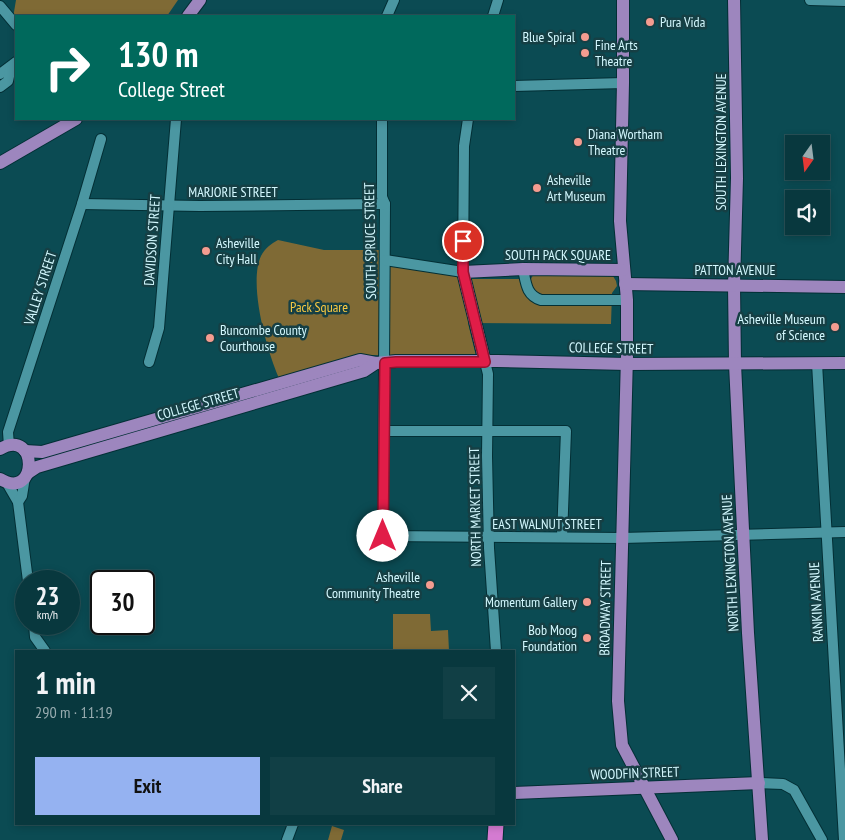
<!DOCTYPE html>
<meta charset="utf-8">
<style>
:root{--surface:#08383e;--page:#113f45;--text:#f1f3f6;--muted:#98acb0;--line:#295258;--accent:#95b2f1}
body{margin:0;font-family:"PT Sans Narrow",sans-serif;background:var(--page);color:var(--text);height:100vh;display:flex;flex-direction:column;font-size:19px;white-space:nowrap}
*{box-sizing:border-box;margin:0}
p{font-size:16px;color:var(--muted)}
.icon{flex:none;width:28px;height:28px;fill:none;stroke:currentColor;stroke-width:2;stroke-linecap:round;stroke-linejoin:round}
.map{position:relative;flex:1;overflow:hidden}
.details{position:absolute;left:15px;top:650px;width:500px;height:175px;display:flex;flex-direction:column;background:var(--surface);border-radius:0px;box-shadow:0 2px 8px #0003,0 0 0 1px var(--line)}
.details>*{flex:none}
.guide{position:absolute;left:15px;top:15px;width:500px;height:105px;border-radius:0px;box-shadow:0 2px 8px #0003,0 0 0 1px var(--line);background:#00695c;color:#fff;overflow:hidden}
.needle{width:32px;rotate:194deg}
.fabs{position:absolute;left:785px;top:135px;display:grid;gap:10px}
.fabs a{display:grid;place-items:center;width:45px;height:45px;border-radius:0px;background:var(--surface);box-shadow:0 2px 8px #0003,0 0 0 1px var(--line);font-size:25px}
.speed{position:absolute;left:15px;top:570px;display:flex;gap:10px;font-size:25px;font-weight:700;text-align:center}
.speed>*{display:grid;place-content:center;width:65px;height:65px;border-radius:50%;background:var(--surface);box-shadow:0 2px 8px #0003,0 0 0 1px var(--line);line-height:1}
.speed small{font-size:12px;font-weight:400}
.speed .limit{border:2px solid #111;border-radius:8px;background:#fff;color:#111}
.pin{position:absolute;display:grid;place-items:center;width:42px;height:42px;color:#fff;margin:-21px;border:2px solid #fff;border-radius:50%;box-shadow:0 1px 5px #0007}
.me{position:absolute;width:55px;margin:-28px;rotate:0deg;stroke-linejoin:round;filter:drop-shadow(0 0 4px #0008)}
.turn{display:flex;align-items:center;gap:18px;height:105px;padding:0 20px;font-size:22px}
.turn .icon{width:65px;height:65px;stroke-width:2.5}
.turn b{display:block;font-size:35px;line-height:42px}
.round{display:grid;place-items:center;flex:none;width:52px;height:52px;border-radius:0px;background:var(--page)}
.headline{display:flex;align-items:center;justify-content:space-between;height:85px;padding:0 20px}
h1{font-size:30px;font-weight:600;line-height:38px}
.action{display:flex;gap:10px;margin-top:auto;padding:10px 20px}
.action a{flex:1;height:58px;border-radius:0px;background:var(--accent);color:#111;font-size:20px;font-weight:600;line-height:58px;text-align:center}
.action a+a{background:var(--page);color:var(--text)}
.map>svg:first-child{display:block}
.green{fill:#7f6a35}
.lines{fill:none;stroke-linecap:round;stroke-linejoin:round}
.minor-casing{stroke:#032f35;stroke-width:12}
.major-casing{stroke:#032f35;stroke-width:14}
.highway-casing{stroke:#032f35;stroke-width:17}
.minor{stroke:#4b97a2;stroke-width:10}
.major{stroke:#9d86be;stroke-width:12}
.highway{stroke:#d47bd1;stroke-width:15}
.route-casing{stroke:#92132f;stroke-width:12}
.route{stroke:#e11d48;stroke-width:9}
.poi-dot{fill:#f59c90;stroke:#163f44;stroke-width:2}
.labels{text-anchor:middle;dominant-baseline:central;stroke-width:5;stroke-linejoin:round;paint-order:stroke}
.poi-label{font-size:14px;fill:#d4f9ff;stroke:#163f44;text-anchor:start}
.street-label{font-size:14px;fill:#d4f9ff;stroke:#163f44}
.park-label{font-size:14px;fill:#f9c942;stroke:#163f44}
</style>
<div class="map">
<svg width="845" height="840" viewBox="0 0 845 840">
<rect width="100%" height="100%" fill="#0b4b53"/>
<g class="green">
<path d="M 16,0 L 178,0 L 167,16 L 16,16 L 16,21 L 13,18 Z"/>
<path d="M 278,240 L 324,250 L 380,250 L 380,263 L 473,279 L 531,279 L 533,275 L 613,276 L 616,281 L 617,286 L 612,293 L 611,324 L 468,323 L 476,356 L 356,355 L 279,378 C 267,351 248,284 261,256 C 265,248 271,244 278,240 Z"/>
<path d="M 393,614 L 430,614 L 431,631 L 448,630 L 449,651 L 393,651 Z"/>
<path d="M 332,826 L 344,830 L 341,840 L 328,840 Z"/>
</g>
<g class="lines">
<g class="minor-casing">
<g id="minor">
<path d="M 810,0 L 845,1"/>
<path d="M 0,6 L 16,25"/>
<path d="M 387,16 L 394,0"/>
<path d="M 493,16 L 498,0"/>
<path d="M 0,74 L 16,62"/>
<path d="M 514,86 L 623,83"/>
<path d="M 0,87 L 8,81 L 11,67"/>
<path d="M 382,119 L 382,197 L 385,204 L 383,536 L 622,538 L 845,532"/>
<path d="M 82,204 L 200,206 L 385,204"/>
<path d="M 385,260 L 463,272 L 464,146 L 468,119"/>
<path d="M 523,269 C 526,283 526,295 541,300 L 627,300"/>
<path d="M 149,362 L 159,328 L 176,119"/>
<path d="M 485,362 L 488,374 L 487,456 L 489,548 L 496,651"/>
<path d="M 817,363 L 844,840"/>
<path d="M 384,431 L 566,431 L 562,537"/>
<path d="M 9,446 L 8,432 L 82,204 L 101,139"/>
<path d="M 7,483 L 18,502 L 28,581"/>
<path d="M 18,502 L 22,496 L 25,477"/>
<path d="M 34,624 L 35,637 L 45,651"/>
<path d="M 759,783 L 783,784 L 794,790 L 822,840"/>
<path d="M 287,840 L 293,824"/>
</g>
</g>
<g class="major-casing">
<g id="major">
<path d="M 623,0 L 623,83 L 620,221 L 627,300 L 627,356 L 618,701 L 622,745 L 672,840"/>
<path d="M 734,0 L 737,178 L 734,285 L 735,364 L 748,633 L 762,840"/>
<path d="M 188,16 L 200,0"/>
<path d="M 0,163 L 76,119"/>
<path d="M 625,284 L 845,287"/>
<path d="M 485,362 L 463,272 L 523,269 L 623,270"/>
<path d="M 0,449 C 39,427 38,502 0,479"/>
<path d="M 25,451 L 42,452 L 360,360 L 376,363 L 396,361 L 497,361 L 627,364 L 845,363"/>
<path d="M 28,473 L 37,467 L 364,371 L 376,363"/>
<path d="M 514,793 L 759,783"/>
</g>
</g>
<g class="highway-casing">
<path id="highway" d="M 495,840 L 496,824"/>
</g>
<use href="#minor" class="minor"/>
<use href="#major" class="major"/>
<use href="#highway" class="highway"/>
</g>
<g class="lines">
<g class="route-casing">
<path id="route" d="M 383,536 L 385,363 L 396,362 L 485,362 L 463,272 L 463,241"/>
</g>
<use href="#route" class="route"/>
</g>
<g class="poi-dot">
<circle cx="650" cy="22" r="5"/>
<circle cx="585" cy="37" r="5"/>
<circle cx="585" cy="53" r="5"/>
<circle cx="578" cy="142" r="5"/>
<circle cx="537" cy="188" r="5"/>
<circle cx="206" cy="251" r="5"/>
<circle cx="835" cy="327" r="5"/>
<circle cx="210" cy="338" r="5"/>
<circle cx="430" cy="585" r="5"/>
<circle cx="587" cy="602" r="5"/>
<circle cx="587" cy="638" r="5"/>
</g>
<g class="labels">
<g class="poi-label">
<text x="660" y="22">Pura Vida</text>
<text x="575" y="37" text-anchor="end">Blue Spiral</text>
<text x="595" y="45">Fine Arts<tspan x="595" dy="16">Theatre</tspan></text>
<text x="588" y="134">Diana Wortham<tspan x="588" dy="16">Theatre</tspan></text>
<text x="547" y="180">Asheville<tspan x="547" dy="16">Art Museum</tspan></text>
<text x="216" y="243">Asheville<tspan x="216" dy="16">City Hall</tspan></text>
<text x="825" y="319" text-anchor="end">Asheville Museum<tspan x="825" dy="16">of Science</tspan></text>
<text x="220" y="330">Buncombe County<tspan x="220" dy="16">Courthouse</tspan></text>
<text x="420" y="577" text-anchor="end">Asheville<tspan x="420" dy="16">Community Theatre</tspan></text>
<text x="577" y="602" text-anchor="end">Momentum Gallery</text>
<text x="577" y="630" text-anchor="end">Bob Moog<tspan x="577" dy="16">Foundation</tspan></text>
</g>
<g class="street-label">
<text transform="translate(721 142) rotate(-90)">SOUTH LEXINGTON AVENUE</text>
<text x="233" y="192">MARJORIE STREET</text>
<text transform="translate(152 240) rotate(-86)">DAVIDSON STREET</text>
<text transform="translate(370 241) rotate(-91)">SOUTH SPRUCE STREET</text>
<text x="558" y="255">SOUTH PACK SQUARE</text>
<text x="735" y="270">PATTON AVENUE</text>
<text transform="translate(40 288) rotate(-72)">VALLEY STREET</text>
<text transform="translate(611 348) rotate(1)">COLLEGE STREET</text>
<text transform="translate(198 404) rotate(-16)">COLLEGE STREET</text>
<text transform="translate(475 507) rotate(-91)">NORTH MARKET STREET</text>
<text x="547" y="524">EAST WALNUT STREET</text>
<text transform="translate(730 563) rotate(-93)">NORTH LEXINGTON AVENUE</text>
<text transform="translate(816 602) rotate(-93)">RANKIN AVENUE</text>
<text transform="translate(605 608) rotate(-89)">BROADWAY STREET</text>
<text transform="translate(635 773) rotate(-2)">WOODFIN STREET</text>
</g>
<g class="park-label">
<text x="319" y="307">Pack Square</text>
</g>
</g>
</svg>
<div class="fabs">
<a><svg class="needle" viewBox="-14 -14 28 28"><path d="M0-13l5 13h-10z" fill="#e53935"/><path d="M0 13l5-13h-10z" fill="#98acb0"/></svg></a>
<a><svg class="icon" aria-label="sound" viewBox="0 0 24 24"><path d="M4 9h4l5-4v14l-5-4H4zM17 9q2 3 0 6"/></svg></a>
</div>
<div class="speed"><div>23<small>km/h</small></div><div class="limit">30</div></div>
<div class="pin" style="left:463px;top:241px;background:#d93025"><svg class="icon" aria-label="arrive" viewBox="0 0 24 24"><path d="M6 21V4h12l-3 4 3 4H6"/></svg></div>
<svg class="me" style="left:383px;top:536px" viewBox="-20 -20 40 40"><circle r="19" fill="#fff"/><path d="M0-13L10 11 0 6-10 11z" fill="#e11d48"/></svg>
<div class="guide">
<div class="turn"><svg class="icon" aria-label="right" viewBox="0 0 24 24"><path d="M7 20v-9h11M14 6l5 5-5 5"/></svg><div><b>130 m</b>College Street</div></div>
</div>
<section class="details">
<div class="headline"><div><h1>1 min</h1><p>290 m · 11:19</p></div><a class="round"><svg class="icon" aria-label="close" viewBox="0 0 24 24"><path d="M6 6l12 12M18 6L6 18"/></svg></a></div>
<div class="action"><a>Exit</a><a>Share</a></div>
</section>
</div>
